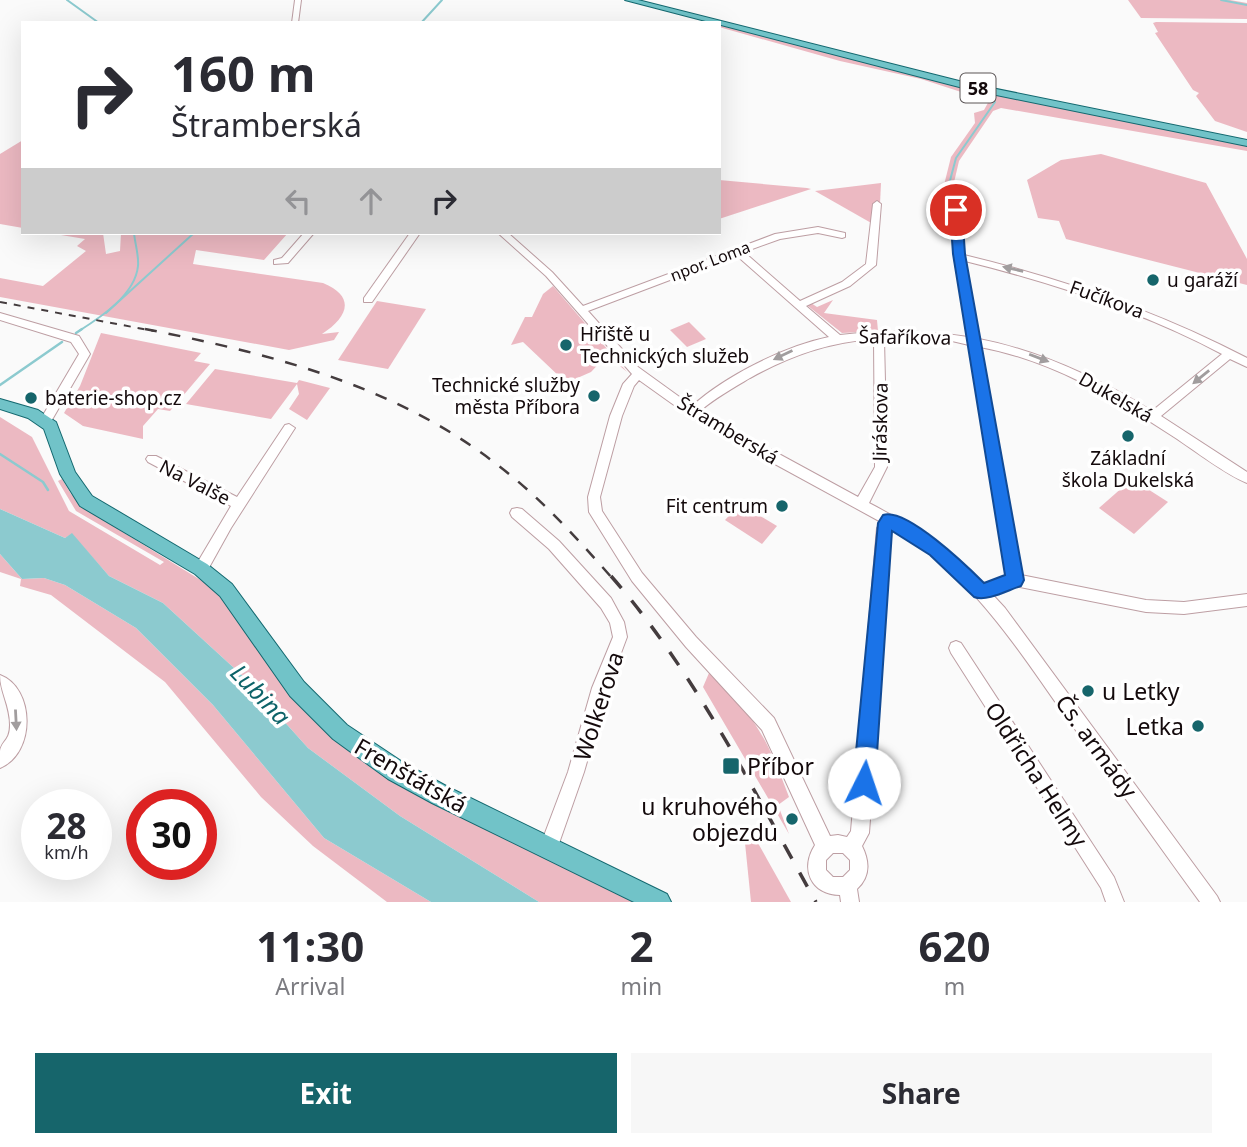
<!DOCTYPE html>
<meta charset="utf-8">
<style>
:root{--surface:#fff;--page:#f7f7f7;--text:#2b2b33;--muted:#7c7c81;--accent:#16656b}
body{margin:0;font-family:"Noto Sans",sans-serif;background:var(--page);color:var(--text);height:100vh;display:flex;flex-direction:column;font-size:26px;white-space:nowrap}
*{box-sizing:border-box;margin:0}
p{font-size:23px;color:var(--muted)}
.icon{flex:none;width:38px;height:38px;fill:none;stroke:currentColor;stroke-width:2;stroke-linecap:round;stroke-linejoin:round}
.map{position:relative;height:902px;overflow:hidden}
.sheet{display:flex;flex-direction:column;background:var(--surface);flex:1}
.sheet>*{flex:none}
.banner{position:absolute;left:21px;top:21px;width:700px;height:214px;border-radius:0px;box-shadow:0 7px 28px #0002;background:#fff;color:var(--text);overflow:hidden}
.speed{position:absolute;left:21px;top:789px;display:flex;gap:14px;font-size:35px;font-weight:700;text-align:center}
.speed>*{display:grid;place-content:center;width:91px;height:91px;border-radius:50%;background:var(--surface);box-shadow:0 7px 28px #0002;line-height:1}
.speed small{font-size:18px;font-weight:400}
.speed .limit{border:10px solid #d22;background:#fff;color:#111}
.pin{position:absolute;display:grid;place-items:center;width:60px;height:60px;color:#fff;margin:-30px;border:4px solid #fff;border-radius:50%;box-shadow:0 2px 7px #0007}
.me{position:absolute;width:77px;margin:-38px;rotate:4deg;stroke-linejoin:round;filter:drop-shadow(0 0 5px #0008)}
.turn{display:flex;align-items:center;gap:24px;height:147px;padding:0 35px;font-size:32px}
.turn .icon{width:91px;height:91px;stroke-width:2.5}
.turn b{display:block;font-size:49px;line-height:60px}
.lanes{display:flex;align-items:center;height:66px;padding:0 35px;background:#0003;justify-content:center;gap:35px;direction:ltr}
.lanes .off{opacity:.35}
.eta{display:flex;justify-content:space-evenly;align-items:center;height:119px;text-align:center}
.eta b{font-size:42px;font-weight:700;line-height:49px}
.button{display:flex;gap:14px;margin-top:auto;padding:14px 35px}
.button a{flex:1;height:80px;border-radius:0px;background:var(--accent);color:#fff;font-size:28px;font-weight:700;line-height:80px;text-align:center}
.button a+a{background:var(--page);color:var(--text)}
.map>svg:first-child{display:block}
.green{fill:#ecb9c2}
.water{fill:#8ccacf}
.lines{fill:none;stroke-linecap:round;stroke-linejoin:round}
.stream-far1{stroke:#8ccacf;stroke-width:2}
.stream{stroke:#8ccacf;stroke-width:2.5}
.minor-casing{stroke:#bd9ea3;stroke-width:2}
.major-casing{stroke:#13686f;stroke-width:2}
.minor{fill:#fff;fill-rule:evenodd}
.major{fill:#71c3c8;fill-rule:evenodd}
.rail-far2{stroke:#443c3e;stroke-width:2;stroke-dasharray:7 7;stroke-linecap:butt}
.rail-far1{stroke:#443c3e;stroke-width:2.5;stroke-dasharray:12 12;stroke-linecap:butt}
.rail{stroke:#443c3e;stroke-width:3.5;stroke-dasharray:16 16;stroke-linecap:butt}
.oneway{fill:#a19d9e}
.route{fill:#1a73e8;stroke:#114b97;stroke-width:2}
.poi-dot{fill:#16656b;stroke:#fff;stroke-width:2.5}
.labels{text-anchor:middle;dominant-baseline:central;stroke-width:7;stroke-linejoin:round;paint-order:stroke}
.far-street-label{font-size:16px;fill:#140a0c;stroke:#fff}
.shield{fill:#fff;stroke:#5a5455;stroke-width:2}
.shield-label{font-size:18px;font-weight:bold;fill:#140a0c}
.poi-label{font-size:19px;fill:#140a0c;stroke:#fff;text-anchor:start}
.street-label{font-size:19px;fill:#140a0c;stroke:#fff}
.near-poi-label{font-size:23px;fill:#140a0c;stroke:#fff;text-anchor:start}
.near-street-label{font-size:23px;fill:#140a0c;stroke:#fff}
.near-water-label{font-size:24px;font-style:italic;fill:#0d6369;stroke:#fff}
</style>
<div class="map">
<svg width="1247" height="902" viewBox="0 0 1247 902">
<rect width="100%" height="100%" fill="#fafafa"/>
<g class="green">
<path d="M 1128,0 L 1230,0 L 1247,3 L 1247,19 L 1141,18 Z"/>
<path d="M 1156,22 L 1247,23 L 1247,132 L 1215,121 L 1196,96 L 1199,93 L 1193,90 L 1155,33 L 1158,32 L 1153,23 Z"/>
<path d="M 719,25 L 999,96 L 1247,145 L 1247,151 L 1001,108 L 993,111 L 959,161 L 952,191 L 943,189 L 951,157 L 975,123 L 974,113 L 984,110 L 989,101 L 921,79 L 840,61 L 719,27 Z"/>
<path d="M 23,140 L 23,228 L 0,224 L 0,154 Z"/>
<path d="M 1101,154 L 1206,183 L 1247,259 L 1247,285 L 1066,239 L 1059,221 L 1038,218 L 1027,180 L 1061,160 Z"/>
<path d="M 719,180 L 807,188 L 811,189 L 719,219 Z"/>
<path d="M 881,183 L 880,204 L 873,224 L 815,191 Z"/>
<path d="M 49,233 L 103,233 L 106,254 L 120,251 L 121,233 L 210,235 L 213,233 L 288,233 L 264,260 L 196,250 L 193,264 L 323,283 C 357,297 347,318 322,334 L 339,332 L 334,340 L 289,350 L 0,297 L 0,278 L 43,286 L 86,251 L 77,246 L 85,239 Z"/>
<path d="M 553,286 L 627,372 L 607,355 L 591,372 L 557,387 L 553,383 L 561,378 L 523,342 L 511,345 L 525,317 L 532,317 L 543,294 Z"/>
<path d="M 833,300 L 824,313 L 877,320 L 878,331 L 842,333 L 808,306 L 811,303 L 817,307 Z"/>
<path d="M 377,301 L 426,309 L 388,369 L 338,360 Z"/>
<path d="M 689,322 L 706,339 L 687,347 L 670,330 Z"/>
<path d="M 101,333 L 201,353 L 194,361 L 210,364 L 170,411 L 158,409 L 143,426 L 143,439 L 83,426 L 64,413 L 80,386 Z"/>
<path d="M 215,369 L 297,383 L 299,380 L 330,388 L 307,420 L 289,409 L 299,394 L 297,384 L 271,419 L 186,404 Z"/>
<path d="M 0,417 L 32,437 L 69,511 L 160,565 L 164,562 L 76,511 L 58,481 L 62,479 L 71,494 L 92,513 L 207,584 L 227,602 L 289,693 L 468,819 L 636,902 L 539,902 L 400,816 L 308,748 L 246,679 L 163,603 L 109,576 L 72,534 L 65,538 L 0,509 Z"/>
<path d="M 1132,479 L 1168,502 L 1134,534 L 1099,508 Z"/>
<path d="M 740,504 L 777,526 L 762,544 L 725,520 Z"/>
<path d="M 0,554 L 22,579 L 44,578 L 65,585 L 136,628 L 213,705 L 324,838 L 431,902 L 387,902 L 313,846 L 261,797 L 165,682 L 51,595 L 20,586 L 21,579 L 0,572 Z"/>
<path d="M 709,673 C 756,717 766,736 789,797 L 778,805 L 789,834 L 703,687 Z"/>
<path d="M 754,836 L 791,902 L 751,902 L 745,843 Z"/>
</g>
<path class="water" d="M 0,509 L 65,538 L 72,533 L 109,576 L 163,603 L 246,679 L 308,748 L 400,816 L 539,902 L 431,902 L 324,838 L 213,705 L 136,628 L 65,585 L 44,578 L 22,579 L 0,554 Z"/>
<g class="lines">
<g class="stream-far1">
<path d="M 67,0 L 99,23"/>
<path d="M 1221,0 L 1247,5"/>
<path d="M 421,23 L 442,0"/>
<path d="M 948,188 L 956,158 L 995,102"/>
<path d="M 106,313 L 194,233"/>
<path d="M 79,331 C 101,317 135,295 138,266 C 139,255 135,244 134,233"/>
</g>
<g class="stream">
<path d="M 76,333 L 82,329"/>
<path d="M 0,385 L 62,342"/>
<path d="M 0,454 L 43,482 L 48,490"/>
</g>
<g class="minor-casing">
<g id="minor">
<path d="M 295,0 L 301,0 L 298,23 L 292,23 Z"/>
<path d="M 956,188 L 960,191 L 964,255 C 1063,279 1157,311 1247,358 L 1247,367 L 1230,359 L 1161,416 L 1247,472 L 1247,483 C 1226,475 1194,450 1174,437 C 1115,398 1051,360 980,347 L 1021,575 L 1146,600 L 1184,602 L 1247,594 L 1247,606 L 1184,614 L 1146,612 L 1015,586 L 992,594 L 1005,608 L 1217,896 L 1220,902 L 1200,902 C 1155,840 1111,778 1066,717 C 1016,647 969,570 891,528 L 869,833 L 862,846 C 870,862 870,877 857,889 L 859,902 L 841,902 L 840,895 C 810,894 800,868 815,845 L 762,730 L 686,647 L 632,581 L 589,512 L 588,497 L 610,416 L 623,384 L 632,374 L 546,276 L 498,233 L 508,233 L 552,272 L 583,306 L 775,234 L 818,227 L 845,233 L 845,237 L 842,238 L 818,233 L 780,239 L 744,252 L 800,301 L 842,282 L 866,264 L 873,204 L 877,201 L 881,204 L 876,265 L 850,286 L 806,306 L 840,335 C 882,330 926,330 968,337 L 954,257 L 952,191 ZM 736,255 L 829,337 C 785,346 725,376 692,406 L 638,367 L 588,311 ZM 965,261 C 1053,283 1141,311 1222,354 L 1152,411 C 1098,378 1041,351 979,339 ZM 874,339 L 875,467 L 858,497 L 700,411 C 715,398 733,388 750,378 C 790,356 828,342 874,339 ZM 884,339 L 952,341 L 969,345 L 1007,577 L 983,585 C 949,548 913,526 869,503 L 887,467 ZM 639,380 L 688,415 L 729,439 L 881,522 L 877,528 L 851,831 L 847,837 L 838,835 L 830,836 L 774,718 L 696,637 L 642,573 L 602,511 L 600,497 L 622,416 L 634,386 ZM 833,853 L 843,853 L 850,860 L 850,870 L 843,877 L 833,877 L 826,870 L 826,860 Z"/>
<path d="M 304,233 L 314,233 L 288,263 L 274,264 L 274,260 L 282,258 Z"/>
<path d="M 410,233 L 420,233 L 372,302 L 364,302 L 364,298 Z"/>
<path d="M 0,313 L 79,336 L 90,354 L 49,425 L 41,425 L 39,422 L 79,354 L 71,342 L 0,320 Z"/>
<path d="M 289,424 L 295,428 L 293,431 L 231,528 L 206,573 L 201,575 L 196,573 L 194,569 L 196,565 L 231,506 L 148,462 L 146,459 L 148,456 L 156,456 L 237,497 L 285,425 Z"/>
<path d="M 517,508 L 522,509 L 559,541 L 611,598 L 624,622 L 627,637 L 608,688 L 584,772 L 557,849 L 554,855 L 548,858 L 542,855 L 539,849 L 568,772 L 592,688 L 613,637 L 610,623 L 601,608 L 549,549 L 512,517 L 510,513 L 512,509 Z"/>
<path d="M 956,641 L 961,643 L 1114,877 L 1124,902 L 1106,902 L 1101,888 L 951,653 L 949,648 L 951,643 Z"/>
<path d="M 0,675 C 35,688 36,753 0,768 C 0,763 0,756 0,751 C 2,740 10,741 10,725 C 10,705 0,692 0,675 Z"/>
</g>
</g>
<g class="major-casing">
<g id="major">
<path d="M 625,0 L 638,0 L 967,83 L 1247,140 L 1247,146 L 967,89 Z"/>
<path d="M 0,399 L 38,410 L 56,422 L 75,472 L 92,496 L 207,564 L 232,584 L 304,682 L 347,725 L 404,763 L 448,787 L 667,894 L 671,902 L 634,902 L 432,803 L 388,779 L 333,739 L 290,696 L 220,596 L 195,574 L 80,506 L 60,474 L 44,429 L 28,418 L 0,409 Z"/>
</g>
</g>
<use href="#minor" class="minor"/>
<use href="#major" class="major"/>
<path class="rail-far2" d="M 0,302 L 154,331"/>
<path class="rail-far1" d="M 145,329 C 268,353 394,385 495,463 C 539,496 576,537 612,578"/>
<path class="rail" d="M 611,576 C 695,672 754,792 816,902"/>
</g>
<defs><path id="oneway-solid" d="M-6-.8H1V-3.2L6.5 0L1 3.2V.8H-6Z" transform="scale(1.75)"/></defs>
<g class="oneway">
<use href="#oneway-solid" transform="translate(1013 269) rotate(-167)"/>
<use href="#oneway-solid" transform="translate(783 355) rotate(154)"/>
<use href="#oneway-solid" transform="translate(1039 358) rotate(21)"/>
<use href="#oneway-solid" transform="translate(1201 377) rotate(141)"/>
<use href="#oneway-solid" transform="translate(16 720) rotate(87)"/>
</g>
<path class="route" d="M 956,206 L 962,210 L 965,254 L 1024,580 L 1021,586 C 1008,590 987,602 974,597 L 930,555 L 892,531 L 875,783 L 872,791 L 864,794 L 856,791 L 853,783 L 878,523 L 883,515 C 906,507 967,566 984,583 L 1005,575 L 953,254 L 950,210 Z"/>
<g class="poi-dot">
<circle cx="1153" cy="280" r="7"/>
<circle cx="566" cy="345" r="7"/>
<circle cx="594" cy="396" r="7"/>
<circle cx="31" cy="398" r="7"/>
<circle cx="1128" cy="436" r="7"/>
<circle cx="782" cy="506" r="7"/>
<circle cx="1088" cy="691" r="7"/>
<circle cx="1198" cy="726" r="7"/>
<rect x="722" y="757" width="18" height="18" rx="3.5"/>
<circle cx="792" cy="819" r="7"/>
</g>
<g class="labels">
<g class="far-street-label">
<text transform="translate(710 261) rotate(-21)">npor. Loma</text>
</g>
<rect class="shield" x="960.5" y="73.5" width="35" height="29" rx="5"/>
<g class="shield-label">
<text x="978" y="88">58</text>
</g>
<g class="poi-label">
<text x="1167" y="280">u garáží</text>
<text x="580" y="334">Hřiště u<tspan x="580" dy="22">Technických služeb</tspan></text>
<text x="580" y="385" text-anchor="end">Technické služby<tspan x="580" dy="22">města Příbora</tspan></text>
<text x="45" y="398">baterie-shop.cz</text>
<text x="1128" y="458" text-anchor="middle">Základní<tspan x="1128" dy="22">škola Dukelská</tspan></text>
<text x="768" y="506" text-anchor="end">Fit centrum</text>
</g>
<g class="street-label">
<text transform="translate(1107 299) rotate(20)">Fučíkova</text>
<text transform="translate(905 337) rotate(1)">Šafaříkova</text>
<text transform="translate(1116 397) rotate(30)">Dukelská</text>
<text transform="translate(880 422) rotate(-89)">Jiráskova</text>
<text transform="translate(728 430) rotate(31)">Štramberská</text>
<text transform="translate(195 482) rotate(27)">Na Valše</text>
</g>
<g class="near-poi-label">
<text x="1102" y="691">u Letky</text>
<text x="1184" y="726" text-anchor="end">Letka</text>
<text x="747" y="766">Příbor</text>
<text x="778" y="806" text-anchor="end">u kruhového<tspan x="778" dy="26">objezdu</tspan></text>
</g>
<g class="near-street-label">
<text transform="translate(598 706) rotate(-72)">Wolkerova</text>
<text transform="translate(1097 746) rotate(54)">Čs. armády</text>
<text transform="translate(1037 774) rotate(57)">Oldřicha Helmy</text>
<text transform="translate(411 775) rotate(30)">Frenštátská</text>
</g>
<g class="near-water-label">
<text transform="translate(261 694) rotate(46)">Lubina</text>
</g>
</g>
</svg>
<div class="speed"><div>28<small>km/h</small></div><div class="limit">30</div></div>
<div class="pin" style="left:956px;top:210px;background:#d93025"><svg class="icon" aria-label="arrive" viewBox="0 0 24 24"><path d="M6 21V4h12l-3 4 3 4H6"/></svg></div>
<svg class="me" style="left:864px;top:783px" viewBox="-20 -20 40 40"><circle r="19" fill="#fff"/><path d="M0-13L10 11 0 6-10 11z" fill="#1a73e8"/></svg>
<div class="banner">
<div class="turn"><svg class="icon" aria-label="right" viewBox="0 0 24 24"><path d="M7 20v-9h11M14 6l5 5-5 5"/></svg><div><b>160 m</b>Štramberská</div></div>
<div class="lanes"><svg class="icon off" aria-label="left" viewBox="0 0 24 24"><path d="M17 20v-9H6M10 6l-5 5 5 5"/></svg><svg class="icon off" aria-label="ahead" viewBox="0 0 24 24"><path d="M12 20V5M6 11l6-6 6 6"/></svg><svg class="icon" aria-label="right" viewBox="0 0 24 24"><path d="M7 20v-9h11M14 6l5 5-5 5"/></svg></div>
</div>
</div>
<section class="sheet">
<div class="eta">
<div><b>11:30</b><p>Arrival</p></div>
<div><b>2</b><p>min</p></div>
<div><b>620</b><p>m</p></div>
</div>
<div class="button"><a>Exit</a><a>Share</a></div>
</section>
